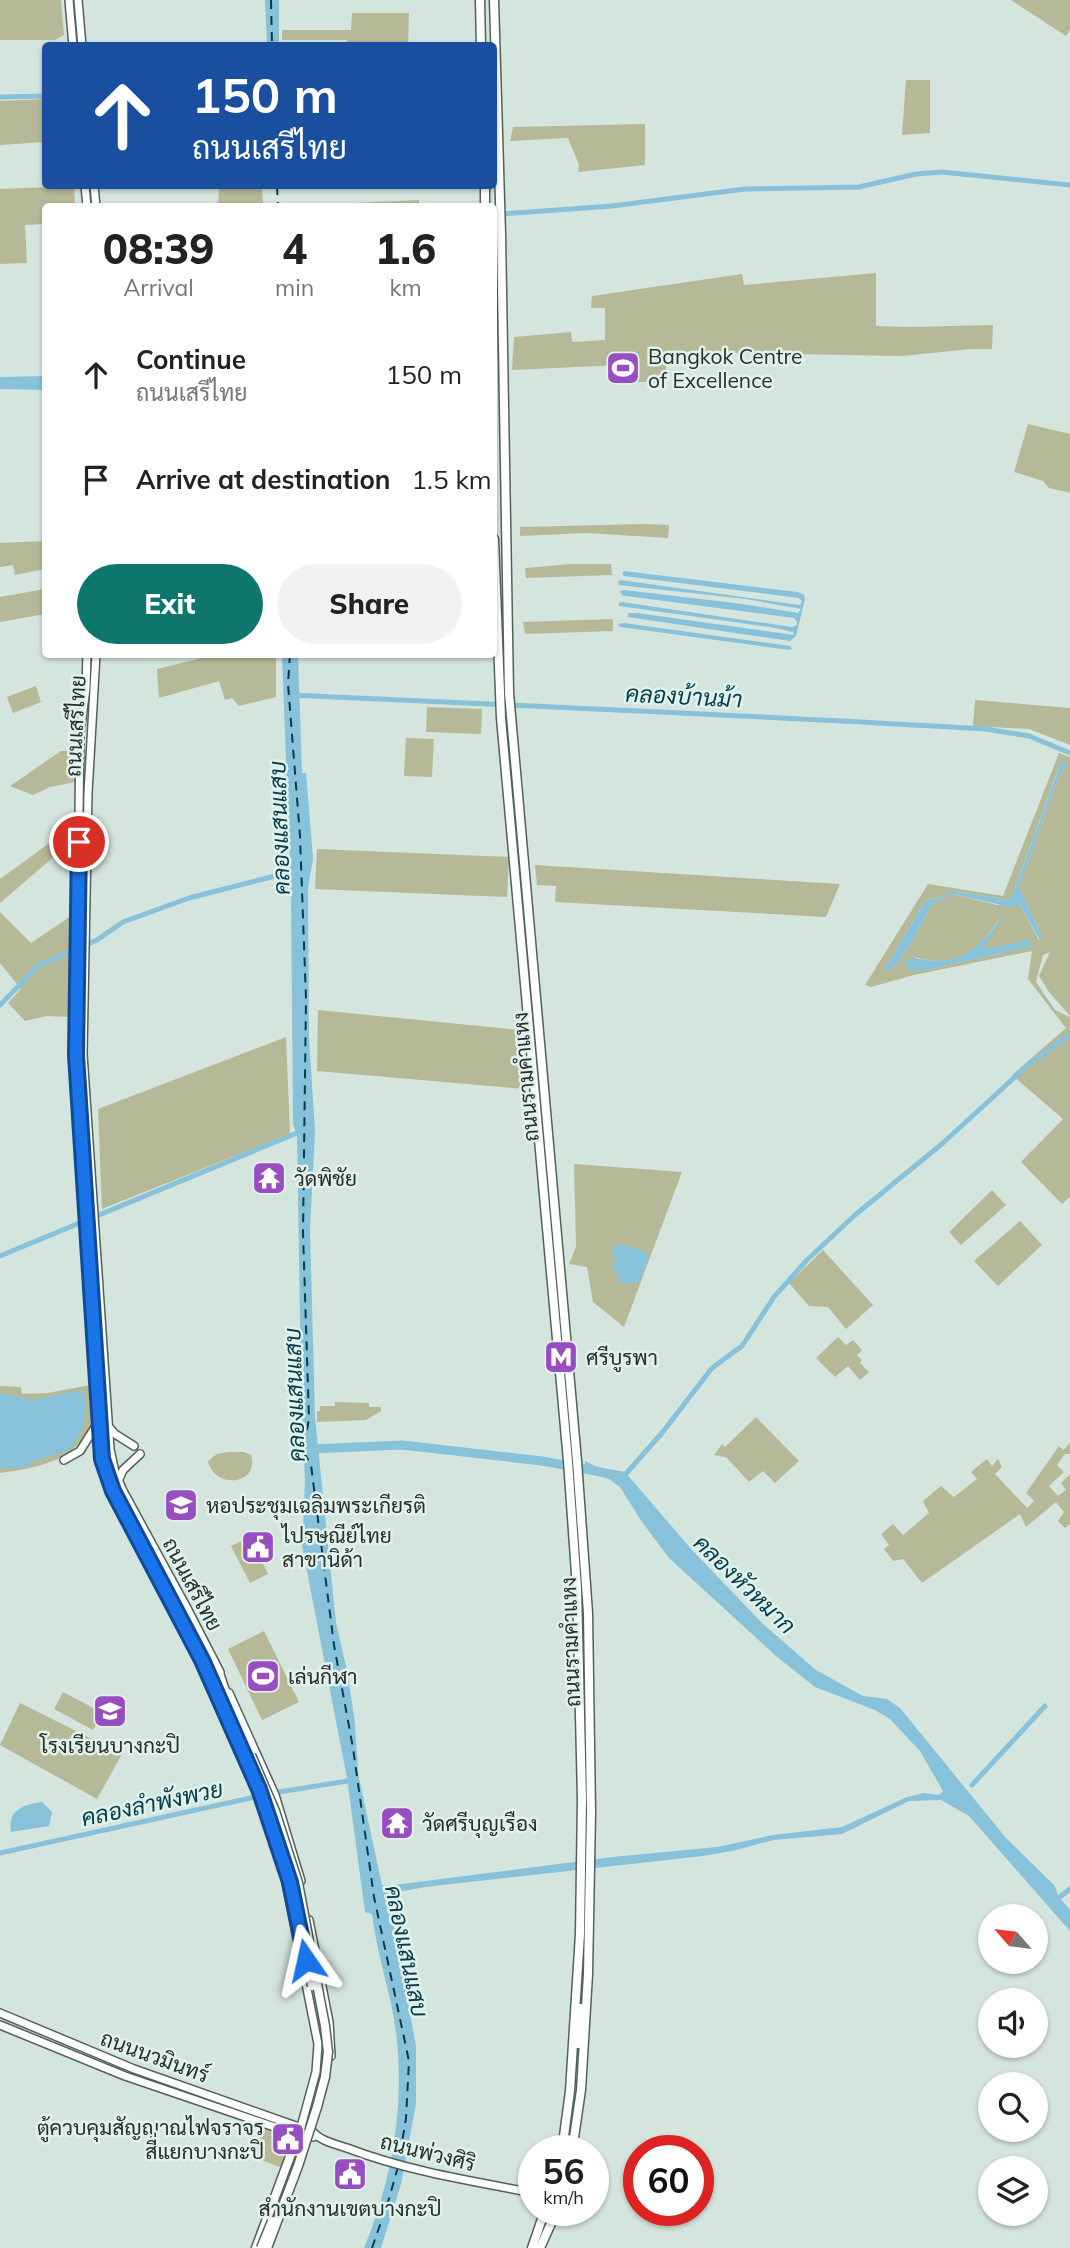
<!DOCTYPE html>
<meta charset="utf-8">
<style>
:root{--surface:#fff;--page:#f2f2f2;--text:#222;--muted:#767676;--accent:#0f766e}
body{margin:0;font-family:Mulish,Sarabun,sans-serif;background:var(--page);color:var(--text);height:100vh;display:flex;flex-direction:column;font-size:26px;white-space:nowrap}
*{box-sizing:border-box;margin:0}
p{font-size:23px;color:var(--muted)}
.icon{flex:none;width:38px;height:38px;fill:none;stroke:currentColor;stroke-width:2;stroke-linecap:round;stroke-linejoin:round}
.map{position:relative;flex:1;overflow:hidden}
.details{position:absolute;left:42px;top:203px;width:455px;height:455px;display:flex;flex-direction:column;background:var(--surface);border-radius:7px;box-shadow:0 2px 5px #0004}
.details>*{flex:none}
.banner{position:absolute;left:42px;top:42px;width:455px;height:147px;border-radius:7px;box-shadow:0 2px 5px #0004;background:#1a4fa0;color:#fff;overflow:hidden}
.needle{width:46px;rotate:298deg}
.buttons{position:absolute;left:978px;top:1904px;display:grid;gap:14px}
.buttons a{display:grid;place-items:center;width:70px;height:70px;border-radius:50%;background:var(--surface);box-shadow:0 2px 5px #0004;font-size:35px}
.speed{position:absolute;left:518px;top:2135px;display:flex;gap:14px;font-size:35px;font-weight:700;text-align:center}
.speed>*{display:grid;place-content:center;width:91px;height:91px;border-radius:50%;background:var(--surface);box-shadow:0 2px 5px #0004;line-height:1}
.speed small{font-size:18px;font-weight:400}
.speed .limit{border:10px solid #d22;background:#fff;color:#111}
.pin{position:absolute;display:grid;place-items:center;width:60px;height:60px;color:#fff;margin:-30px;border:4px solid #fff;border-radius:50%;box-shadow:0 2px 7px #0007}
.me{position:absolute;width:77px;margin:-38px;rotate:349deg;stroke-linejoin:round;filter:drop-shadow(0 0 5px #0008)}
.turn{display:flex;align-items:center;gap:24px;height:147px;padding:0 35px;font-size:32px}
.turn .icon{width:91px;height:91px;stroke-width:2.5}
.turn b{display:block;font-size:49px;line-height:60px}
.eta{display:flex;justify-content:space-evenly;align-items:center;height:119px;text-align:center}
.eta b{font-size:42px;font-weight:800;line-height:49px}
.primary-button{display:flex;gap:14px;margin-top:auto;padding:14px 35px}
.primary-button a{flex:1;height:80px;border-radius:42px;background:var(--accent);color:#fff;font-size:28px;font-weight:800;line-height:80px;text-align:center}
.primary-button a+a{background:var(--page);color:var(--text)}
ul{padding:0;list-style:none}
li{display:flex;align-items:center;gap:21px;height:105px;padding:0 35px}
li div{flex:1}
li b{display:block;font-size:26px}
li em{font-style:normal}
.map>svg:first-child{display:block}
.green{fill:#b6b998;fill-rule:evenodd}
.water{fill:#87c2da}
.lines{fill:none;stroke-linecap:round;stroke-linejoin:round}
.canal{stroke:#87c2da;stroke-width:5}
.river{stroke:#87c2da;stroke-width:9}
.ferry{stroke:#073c4e;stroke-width:2;stroke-dasharray:9 7;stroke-linecap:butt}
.secondary-casing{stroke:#51625b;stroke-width:10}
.primary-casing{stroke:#51625b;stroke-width:11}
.secondary{stroke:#fff;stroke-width:7}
.primary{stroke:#fff;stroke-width:8}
.primary-bridge-casing{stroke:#51625b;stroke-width:11;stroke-linecap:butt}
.primary-bridge{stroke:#fff;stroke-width:8}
.route-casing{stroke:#114b97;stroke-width:18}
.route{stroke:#1a73e8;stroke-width:12}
.labels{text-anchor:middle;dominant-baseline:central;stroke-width:5;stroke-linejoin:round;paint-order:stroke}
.poi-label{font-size:21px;fill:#282f2c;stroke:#e0f2eb;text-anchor:start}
.street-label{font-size:21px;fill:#282f2c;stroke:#e0f2eb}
.water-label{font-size:23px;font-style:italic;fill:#073c4e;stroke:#e0f2eb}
</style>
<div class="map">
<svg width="1070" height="2248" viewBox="0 0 1070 2248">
<rect width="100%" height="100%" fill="#d3e5dd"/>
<g class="green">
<path d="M 0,0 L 61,0 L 64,35 L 55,40 L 0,40 Z"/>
<path d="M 1011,0 L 1070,0 L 1070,30 L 1066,36 Z"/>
<path d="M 352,13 L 409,13 L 408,45 L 347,46 L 347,40 L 282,40 L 282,30 L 351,30 Z"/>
<path d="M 906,80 L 930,80 L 930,133 L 902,135 Z"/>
<path d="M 45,99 L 45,142 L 0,145 L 0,101 Z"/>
<path d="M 645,124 L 645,165 L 578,172 L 579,165 L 568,138 L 510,141 L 513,127 Z"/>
<path d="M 74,186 L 75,206 L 46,206 L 45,224 L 25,225 L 27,263 L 0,264 L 0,189 Z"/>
<path d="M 219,186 L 262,186 L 263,206 L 218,206 Z"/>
<path d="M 419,200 L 419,206 L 288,206 Z"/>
<path d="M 876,273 L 876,326 L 910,327 L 993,325 L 992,349 L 971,349 L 902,356 L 677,352 L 666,357 L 666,382 L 622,382 L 621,365 L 512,370 L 514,337 L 571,332 L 572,342 L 605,340 L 605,308 L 591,308 L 592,296 L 742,274 L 744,285 Z"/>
<path d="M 1028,424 L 1070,434 L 1070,493 L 1049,488 L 1043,481 L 1014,472 Z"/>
<path d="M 645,524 L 669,525 L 668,538 L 586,533 L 520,536 L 520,527 Z"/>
<path d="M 45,541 L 45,569 L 15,575 L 13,565 L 0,567 L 0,543 Z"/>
<path d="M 571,564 L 611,564 L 612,575 L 526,578 L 525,568 Z"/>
<path d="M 45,589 L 45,614 L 0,622 L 0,597 Z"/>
<path d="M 613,619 L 613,631 L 525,634 L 523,622 Z"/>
<path d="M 218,654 L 276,655 L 276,697 L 239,706 L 232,698 L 225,700 L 219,681 L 159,698 L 157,669 Z"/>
<path d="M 36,686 L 41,702 L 13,713 L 7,697 Z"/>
<path d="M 975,700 L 1070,708 L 1070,745 L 1029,729 L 973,726 Z"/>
<path d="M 427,707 L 482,709 L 481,734 L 426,732 Z"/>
<path d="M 406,738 L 434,739 L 432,777 L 404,776 Z"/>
<path d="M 61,751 L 75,751 L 75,782 L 50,787 L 33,795 L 10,786 Z"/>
<path d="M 1059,753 L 1070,757 L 1070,1016 L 1049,992 L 1039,976 L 1050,952 L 1043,955 L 1036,982 L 1055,1010 L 1070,1017 L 1070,1197 L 1062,1204 L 1021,1162 L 1063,1119 L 1012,1075 L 1066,1028 L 1028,979 L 1032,951 L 914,975 L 871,987 L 865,985 L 928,884 L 1003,896 ZM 1066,766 L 1059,776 L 1019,887 L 1042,937 L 1039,940 L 1020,905 L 997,905 L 953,894 L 932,904 L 912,942 L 897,964 L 888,971 L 885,969 L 923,904 C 932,896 932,900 942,897 C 947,895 949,892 955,891 L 1007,900 L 1012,897 L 1058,769 ZM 1003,914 L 983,947 L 986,949 L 1031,946 L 926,970 L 915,957 C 922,959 930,961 938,961 C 968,962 988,937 1003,914 Z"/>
<path d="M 73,826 L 71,842 L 0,903 L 0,879 Z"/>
<path d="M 317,849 L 509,857 L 507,897 L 315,889 Z"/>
<path d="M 535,865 L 840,884 L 826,917 L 555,902 L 556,886 L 537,885 Z"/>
<path d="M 0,912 L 31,943 L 71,916 L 70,1017 L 47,1016 L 25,1021 L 8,1003 L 21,989 L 0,963 Z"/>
<path d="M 318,1010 L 519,1030 L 525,1089 L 317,1071 Z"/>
<path d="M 286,1037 L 290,1134 L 102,1209 L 98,1109 Z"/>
<path d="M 574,1164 L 682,1172 L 624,1327 L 593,1302 L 587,1267 L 569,1264 L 576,1247 Z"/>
<path d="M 992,1190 L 1006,1205 L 961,1245 L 949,1232 Z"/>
<path d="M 1020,1221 L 1042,1245 L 998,1286 L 974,1261 Z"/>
<path d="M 823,1250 L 873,1305 L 846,1329 L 828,1307 L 809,1306 L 789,1283 Z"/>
<path d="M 838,1337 L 846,1345 L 853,1340 L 862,1350 L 857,1355 L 862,1360 L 860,1363 L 869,1372 L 860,1380 L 848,1366 L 835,1377 L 816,1358 Z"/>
<path d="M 90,1385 C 91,1395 94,1408 92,1418 C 83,1460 37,1468 0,1473 L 0,1386 L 21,1387 L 22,1394 L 48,1393 Z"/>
<path d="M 335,1402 L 369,1403 L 369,1407 L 381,1407 L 381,1411 L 366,1420 L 317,1422 L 317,1411 L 320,1411 L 320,1406 L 335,1406 Z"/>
<path d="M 756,1417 L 799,1461 L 775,1483 L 763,1471 L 749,1482 L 726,1457 L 714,1455 L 722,1444 L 725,1447 Z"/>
<path d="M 1070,1443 L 1070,1454 L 1065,1454 L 1057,1465 L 1064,1472 L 1049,1486 L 1058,1496 L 1066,1490 L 1061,1483 L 1070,1474 L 1070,1524 L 1065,1528 L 1058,1521 L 1064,1512 L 1056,1502 L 1026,1527 L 1020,1514 L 922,1583 L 903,1559 L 893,1561 L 884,1549 L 889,1545 L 881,1534 L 893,1524 L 903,1535 L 929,1513 L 923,1501 L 941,1486 L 954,1497 L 977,1479 L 971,1472 L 987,1459 L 992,1466 L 998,1459 L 1002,1467 L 995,1474 L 1027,1508 L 1034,1501 L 1026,1493 L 1059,1446 L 1063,1450 Z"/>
<path d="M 228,1452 L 244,1452 L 251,1455 C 260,1485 214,1490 208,1461 L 217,1454 Z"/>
<path d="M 250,1537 L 268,1574 L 250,1583 L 231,1546 Z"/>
<path d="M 264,1631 L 299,1702 L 262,1720 L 228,1649 Z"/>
<path d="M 63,1692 L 103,1713 L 93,1730 L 54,1709 Z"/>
<path d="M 20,1703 L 122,1754 L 97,1799 L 0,1745 Z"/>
<path d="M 264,2127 L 292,2137 L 282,2168 L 254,2157 Z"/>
</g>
<g class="water">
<path d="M 265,0 L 279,0 L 279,45 L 267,45 Z"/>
<path d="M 45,376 L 45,390 L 0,389 L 0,377 Z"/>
<path d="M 624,571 L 798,592 L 804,595 L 805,599 L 796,636 L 790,641 L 628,617 L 628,613 L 637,613 L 794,635 L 793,632 L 770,627 L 619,606 L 619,603 L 622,602 L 792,627 L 797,625 L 797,622 L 794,618 L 626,596 L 622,595 L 620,591 L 624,590 L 743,604 L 798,613 L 801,609 L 746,599 L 619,585 L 618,582 L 620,580 L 792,604 L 800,605 L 802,601 L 799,598 L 624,576 L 622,574 Z"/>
<path d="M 624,623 L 790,646 L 792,649 L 789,650 L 620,627 L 618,624 Z"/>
<path d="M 282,655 L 298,655 L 302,773 L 306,773 L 313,859 L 308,888 L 309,1036 L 315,1132 L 310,1229 L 315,1417 L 336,1623 L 347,1670 L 355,1723 L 358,1773 L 382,1885 L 386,1886 L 613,1857 L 717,1847 L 773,1835 L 842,1827 L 907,1797 L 924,1793 L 939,1795 L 943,1791 L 920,1751 L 890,1719 L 875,1710 L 815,1687 L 776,1656 L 669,1558 L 642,1522 L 620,1487 L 609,1479 L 586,1473 L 585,1461 L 597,1467 L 625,1472 L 692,1550 L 763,1624 L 816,1670 L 863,1696 L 887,1699 L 900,1708 L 1006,1838 L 1055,1886 L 1058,1896 L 1070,1910 L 1070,1931 L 969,1816 L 941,1800 L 909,1801 L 842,1834 L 774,1840 L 732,1851 L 703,1856 L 425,1887 L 388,1894 L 416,2046 L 416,2104 L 401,2184 L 381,2248 L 364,2248 C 395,2174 408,2088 392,2008 C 385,1976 376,1946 372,1914 L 365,1912 L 347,1778 L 299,1530 L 303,1528 L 305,1482 L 301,1378 L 297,1136 L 293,1124 L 291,894 Z"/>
<path d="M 1062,759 L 1066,766 L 1059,776 L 1019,887 L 1042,937 L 1040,940 L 1020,905 L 1010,907 L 953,894 L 932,904 L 912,942 L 897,964 L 888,971 L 885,969 L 923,904 C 932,896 932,900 942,897 C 947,895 949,891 955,891 L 1007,900 L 1012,897 Z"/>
<path d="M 1004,914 L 1004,917 L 984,947 L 986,949 L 1030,940 L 1032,946 L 926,970 L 915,971 L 907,968 L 906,960 C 919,956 927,962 939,961 C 969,960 988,937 1004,914 Z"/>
<path d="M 621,1244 L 646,1252 L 649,1256 L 639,1283 L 631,1282 L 629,1285 L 618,1281 L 619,1275 L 613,1268 L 617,1257 L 611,1253 L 615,1245 Z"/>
<path d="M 82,1390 C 90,1410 84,1433 69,1450 L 34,1461 L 31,1465 L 18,1468 L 0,1468 L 0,1393 L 32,1400 Z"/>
<path d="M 42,1802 L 52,1812 L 49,1826 L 11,1832 C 7,1810 24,1804 42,1802 Z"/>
</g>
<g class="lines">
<g class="canal">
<path d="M 0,97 L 46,96"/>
<path d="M 501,214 L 612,206 L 745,189 L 859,187 L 916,174 L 942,172 L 1070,185"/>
<path d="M 292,695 C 524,706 755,715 986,729 L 1029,736 L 1070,753"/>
<path d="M 0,1005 L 38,966 L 97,940 L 123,922 L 189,898 L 295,871"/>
<path d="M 0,1256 L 302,1131"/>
<path d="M 623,1477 L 662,1433 L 712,1368 L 742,1346 L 774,1297 L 807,1260 L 855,1215 L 943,1143 L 1029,1064 L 1070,1034"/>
<path d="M 972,1785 L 1045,1706"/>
<path d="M 273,1793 L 353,1780"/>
<path d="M 0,1853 L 264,1795"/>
<path d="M 1056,1900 L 1070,1889"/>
</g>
<path class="river" d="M 311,1449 L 402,1445 L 542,1461 L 596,1471"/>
<g class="ferry">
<path d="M 271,0 L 272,46"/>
<path d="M 277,186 L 278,206"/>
<path d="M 290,654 L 288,684 L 300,836 L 306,999 L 303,1232 L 309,1419 L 303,1451 L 311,1465 L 334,1645 L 353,1748 L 374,1897 L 409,2061 L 406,2118 L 399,2161"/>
<path d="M 372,2248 L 380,2225 L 378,2214 L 386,2209 L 398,2167"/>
</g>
<g class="secondary-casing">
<g id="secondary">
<path d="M 69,0 L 73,46"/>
<path d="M 78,0 L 82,46"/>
<path d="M 85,186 L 87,206"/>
<path d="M 94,186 L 96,206"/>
<path d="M 87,654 L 86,688 L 80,733 L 76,1055 L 102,1459 L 113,1491 L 202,1660 L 259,1789 L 283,1863"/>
<path d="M 96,654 L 88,793 L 83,1054 L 110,1449 L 115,1472 L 122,1489 L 188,1610 L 220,1672"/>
<path d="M 108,1426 L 115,1434 L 134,1446"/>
<path d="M 64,1460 L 80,1451 L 97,1424"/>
<path d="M 118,1481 L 123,1470 L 140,1454"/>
<path d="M 229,1693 L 275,1795 L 301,1881"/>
<path d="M 285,1878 L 318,2044 L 316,2072 L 301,2127"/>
<path d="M 309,1920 L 329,2022 L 331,2056"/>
<path d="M 0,2013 L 134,2069 L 313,2132 C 321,2141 335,2144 347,2148 C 407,2171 471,2181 534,2193"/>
<path d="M 0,2025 L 125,2076 L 298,2135 L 313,2137"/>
</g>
</g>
<g class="primary-casing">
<g id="primary">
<path d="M 480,0 L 481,46"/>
<path d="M 494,0 L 501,234 L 509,693 L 577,1461 L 588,1613 L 591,1812 L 588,1974 L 581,2090 L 572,2151"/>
<path d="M 485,186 L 485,206"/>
<path d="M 494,539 L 501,718 L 568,1461 L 577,1588 L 582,1799 L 580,1934 L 570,2091 L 562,2151"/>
<path d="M 218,1670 L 231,1708 L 251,1755"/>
<path d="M 282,1859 L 293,1895 L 302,1937"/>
<path d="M 578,2044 L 580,2008"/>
<path d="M 256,2248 L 301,2127"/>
<path d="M 532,2248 L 545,2210"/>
<path d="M 540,2248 L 557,2210"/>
</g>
</g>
<use href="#secondary" class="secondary"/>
<use href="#primary" class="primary"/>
<g class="primary-bridge-casing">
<g id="primary-bridge">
<path d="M 251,1755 L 275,1811 L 298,1883 L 325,2026 L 328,2052 L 325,2077 L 317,2107 L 298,2166 L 267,2248"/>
<path d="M 302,1937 L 312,1986"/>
<path d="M 261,2248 L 272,2221"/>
</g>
</g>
<use href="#primary-bridge" class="primary-bridge"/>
</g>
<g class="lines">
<g class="route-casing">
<path id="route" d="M 79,842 L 76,1055 L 102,1459 L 113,1491 L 202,1660 L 259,1789 L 290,1882 L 306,1960"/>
</g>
<use href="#route" class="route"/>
</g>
<defs>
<g id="stadium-square" transform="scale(1.75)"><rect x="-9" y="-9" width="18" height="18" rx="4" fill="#994ec0" stroke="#e0f2eb"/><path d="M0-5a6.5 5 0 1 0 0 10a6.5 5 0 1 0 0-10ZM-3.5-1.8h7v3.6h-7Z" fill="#fff"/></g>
<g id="temple-square" transform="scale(1.75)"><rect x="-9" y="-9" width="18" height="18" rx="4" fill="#994ec0" stroke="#e0f2eb"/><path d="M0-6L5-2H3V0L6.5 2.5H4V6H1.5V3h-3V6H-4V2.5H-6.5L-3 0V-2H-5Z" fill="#fff"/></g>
<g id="metro-square" transform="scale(1.75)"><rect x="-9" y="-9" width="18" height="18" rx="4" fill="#994ec0" stroke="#e0f2eb"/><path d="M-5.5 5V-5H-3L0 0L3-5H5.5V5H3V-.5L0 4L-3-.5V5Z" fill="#fff"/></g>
<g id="university-square" transform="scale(1.75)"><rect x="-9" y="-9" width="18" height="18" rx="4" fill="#994ec0" stroke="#e0f2eb"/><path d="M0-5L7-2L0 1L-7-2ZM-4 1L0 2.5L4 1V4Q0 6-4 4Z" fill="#fff"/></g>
<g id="civic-square" transform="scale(1.75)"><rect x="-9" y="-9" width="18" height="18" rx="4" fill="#994ec0" stroke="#e0f2eb"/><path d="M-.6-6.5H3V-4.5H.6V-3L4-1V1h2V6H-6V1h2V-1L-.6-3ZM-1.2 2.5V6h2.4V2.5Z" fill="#fff"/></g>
<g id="school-square" transform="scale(1.75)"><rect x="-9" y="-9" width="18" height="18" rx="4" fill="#994ec0" stroke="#e0f2eb"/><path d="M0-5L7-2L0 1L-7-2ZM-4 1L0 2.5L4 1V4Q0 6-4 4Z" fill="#fff"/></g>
</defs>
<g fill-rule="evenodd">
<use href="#stadium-square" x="623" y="368"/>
<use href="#temple-square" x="269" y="1178"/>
<use href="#metro-square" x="561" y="1357"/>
<use href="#university-square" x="181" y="1505"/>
<use href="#civic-square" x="258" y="1547"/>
<use href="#stadium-square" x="263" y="1676"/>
<use href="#school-square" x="110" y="1711"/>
<use href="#temple-square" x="397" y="1823"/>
<use href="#civic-square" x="288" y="2139"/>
<use href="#civic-square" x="350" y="2174"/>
</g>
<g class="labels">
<g class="poi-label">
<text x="648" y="356">Bangkok Centre<tspan x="648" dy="24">of Excellence</tspan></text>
<text x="294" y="1178">วัดพิชัย</text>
<text x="586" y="1357">ศรีบูรพา</text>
<text x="206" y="1505">หอประชุมเฉลิมพระเกียรติ</text>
<text x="282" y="1535">ไปรษณีย์ไทย<tspan x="282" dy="24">สาขานิด้า</tspan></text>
<text x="288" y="1676">เล่นกีฬา</text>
<text x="110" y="1745" text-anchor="middle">โรงเรียนบางกะปิ</text>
<text x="422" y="1823">วัดศรีบุญเรือง</text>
<text x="264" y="2127" text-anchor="end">ตู้ควบคุมสัญญาณไฟจราจร<tspan x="264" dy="24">สี่แยกบางกะปิ</tspan></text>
<text x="350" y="2208" text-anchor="middle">สำนักงานเขตบางกะปิ</text>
</g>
<g class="street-label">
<text transform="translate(75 726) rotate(-87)">ถนนเสรีไทย</text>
<text transform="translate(525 1077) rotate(-95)">ถนนรามคำแหง</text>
<text transform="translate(193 1584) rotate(62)">ถนนเสรีไทย</text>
<text transform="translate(570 1642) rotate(-92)">ถนนรามคำแหง</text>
<text transform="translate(155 2056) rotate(20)">ถนนนวมินทร์</text>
<text transform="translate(428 2152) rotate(14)">ถนนพ่วงศิริ</text>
</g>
<g class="water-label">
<text transform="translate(684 696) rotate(3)">คลองบ้านม้า</text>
<text transform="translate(279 828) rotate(-92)">คลองแสนแสบ</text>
<text transform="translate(294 1395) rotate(-92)">คลองแสนแสบ</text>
<text transform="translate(745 1584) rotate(44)">คลองหัวหมาก</text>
<text transform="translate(152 1803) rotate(-12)">คลองลำพังพวย</text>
<text transform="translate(407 1951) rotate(78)">คลองแสนแสบ</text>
</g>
</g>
</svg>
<div class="buttons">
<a><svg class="needle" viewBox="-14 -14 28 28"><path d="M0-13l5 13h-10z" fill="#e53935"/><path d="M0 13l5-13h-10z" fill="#767676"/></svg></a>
<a><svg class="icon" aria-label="sound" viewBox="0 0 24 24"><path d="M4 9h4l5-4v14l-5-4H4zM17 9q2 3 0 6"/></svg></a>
<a><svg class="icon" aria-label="search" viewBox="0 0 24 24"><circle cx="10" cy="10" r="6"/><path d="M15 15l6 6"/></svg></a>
<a><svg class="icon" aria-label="layers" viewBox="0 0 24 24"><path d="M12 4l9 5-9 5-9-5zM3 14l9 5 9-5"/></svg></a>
</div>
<div class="speed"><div>56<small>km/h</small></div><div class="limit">60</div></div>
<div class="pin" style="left:79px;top:842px;background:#d93025"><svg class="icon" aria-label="arrive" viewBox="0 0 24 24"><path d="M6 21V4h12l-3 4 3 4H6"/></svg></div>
<svg class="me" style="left:306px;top:1960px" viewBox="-20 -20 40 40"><path d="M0-17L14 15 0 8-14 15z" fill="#1a73e8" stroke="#fff" stroke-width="4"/></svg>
<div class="banner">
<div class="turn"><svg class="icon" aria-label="ahead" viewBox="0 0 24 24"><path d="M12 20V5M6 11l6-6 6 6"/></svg><div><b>150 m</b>ถนนเสรีไทย</div></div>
</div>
<section class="details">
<div class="eta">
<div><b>08:39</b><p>Arrival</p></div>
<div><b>4</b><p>min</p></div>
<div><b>1.6</b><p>km</p></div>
</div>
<ul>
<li><svg class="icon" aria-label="ahead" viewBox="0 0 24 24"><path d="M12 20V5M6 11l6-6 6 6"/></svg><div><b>Continue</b><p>ถนนเสรีไทย</p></div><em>150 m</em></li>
<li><svg class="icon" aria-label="arrive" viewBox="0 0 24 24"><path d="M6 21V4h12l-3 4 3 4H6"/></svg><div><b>Arrive at destination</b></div><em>1.5 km</em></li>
</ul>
<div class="primary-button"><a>Exit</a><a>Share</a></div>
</section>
</div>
